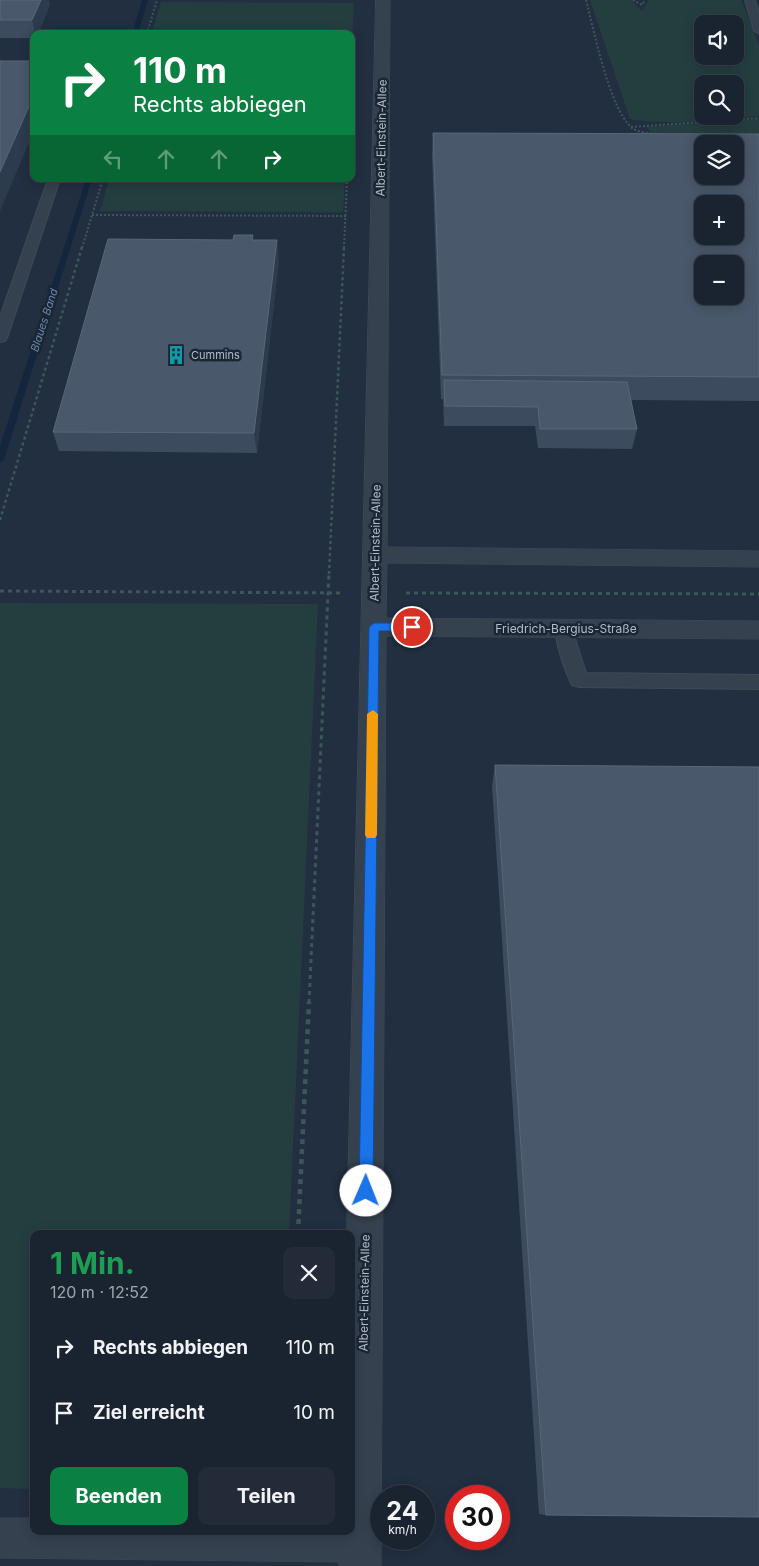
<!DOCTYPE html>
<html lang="de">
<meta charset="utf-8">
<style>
:root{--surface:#1a2330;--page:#232b38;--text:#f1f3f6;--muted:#9fa4ab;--line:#38404c;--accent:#0b8043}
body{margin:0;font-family:Inter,sans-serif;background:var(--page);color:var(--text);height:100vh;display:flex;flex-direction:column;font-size:19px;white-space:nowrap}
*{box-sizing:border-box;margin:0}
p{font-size:16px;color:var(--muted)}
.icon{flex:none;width:28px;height:28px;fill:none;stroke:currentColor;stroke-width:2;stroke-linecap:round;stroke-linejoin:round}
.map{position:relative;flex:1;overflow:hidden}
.details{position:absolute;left:30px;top:1230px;width:325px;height:305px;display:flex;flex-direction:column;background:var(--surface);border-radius:10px;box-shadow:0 2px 12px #0003,0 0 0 1px var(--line)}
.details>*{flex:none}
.hud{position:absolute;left:30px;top:30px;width:325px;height:152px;border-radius:10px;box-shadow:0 2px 12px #0003,0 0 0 1px var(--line);background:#0b8043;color:#fff;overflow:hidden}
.fabs{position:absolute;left:694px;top:15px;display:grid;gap:10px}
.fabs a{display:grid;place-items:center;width:50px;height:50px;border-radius:10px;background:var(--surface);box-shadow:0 2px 12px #0003,0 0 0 1px var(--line);font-size:25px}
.speed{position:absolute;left:370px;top:1485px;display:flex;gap:10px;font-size:25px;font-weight:700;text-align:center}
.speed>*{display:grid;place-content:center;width:65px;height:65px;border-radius:50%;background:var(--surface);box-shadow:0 2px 12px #0003,0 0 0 1px var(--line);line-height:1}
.speed small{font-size:12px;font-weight:400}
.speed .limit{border:8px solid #d22;background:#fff;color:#111}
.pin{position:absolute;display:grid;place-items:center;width:42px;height:42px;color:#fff;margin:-21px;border:2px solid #fff;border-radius:50%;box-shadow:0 1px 5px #0007}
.me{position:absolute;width:55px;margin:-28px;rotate:1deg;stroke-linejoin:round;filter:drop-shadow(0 0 4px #0008)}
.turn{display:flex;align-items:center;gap:18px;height:105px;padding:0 20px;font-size:22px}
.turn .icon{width:65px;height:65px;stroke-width:2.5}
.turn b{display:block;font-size:35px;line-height:42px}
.lanes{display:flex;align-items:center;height:48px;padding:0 20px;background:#0003;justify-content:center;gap:25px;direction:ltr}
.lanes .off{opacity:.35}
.round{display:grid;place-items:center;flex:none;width:52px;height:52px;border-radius:10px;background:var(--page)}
.headline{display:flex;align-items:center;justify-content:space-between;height:85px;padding:0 20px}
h1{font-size:30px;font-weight:700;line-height:38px;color:#1e9e55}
.button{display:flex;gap:10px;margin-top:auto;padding:10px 20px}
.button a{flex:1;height:58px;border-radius:10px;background:var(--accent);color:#fff;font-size:20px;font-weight:700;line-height:58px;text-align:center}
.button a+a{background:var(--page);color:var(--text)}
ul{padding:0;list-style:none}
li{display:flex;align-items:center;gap:15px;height:65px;padding:0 20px}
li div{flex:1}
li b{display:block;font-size:19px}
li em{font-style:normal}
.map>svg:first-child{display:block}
.green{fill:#243e40;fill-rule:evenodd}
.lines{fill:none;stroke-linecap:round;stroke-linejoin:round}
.stream{fill:#14263e;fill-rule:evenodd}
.service-casing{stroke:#3f4a58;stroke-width:2}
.minor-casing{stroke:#3f4a58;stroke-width:1}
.path-far3{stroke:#3d5758;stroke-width:2;stroke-dasharray:2 2;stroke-linecap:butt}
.path-far2{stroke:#3d5758;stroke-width:2.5;stroke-dasharray:3 3;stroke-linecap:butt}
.path-far1{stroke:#3d5758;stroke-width:3;stroke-dasharray:4 4;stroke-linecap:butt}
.path{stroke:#3d5758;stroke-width:4.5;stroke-dasharray:5 5;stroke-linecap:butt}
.service{fill:#36414f;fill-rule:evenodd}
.minor{fill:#36414f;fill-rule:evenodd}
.wall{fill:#3c4b5e}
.shaded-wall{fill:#2c3b4d}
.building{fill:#49586a;stroke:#596779;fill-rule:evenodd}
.route{fill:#1a73e8;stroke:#114b97}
.slow{fill:#f59e0b}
.labels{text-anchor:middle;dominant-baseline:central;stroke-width:5;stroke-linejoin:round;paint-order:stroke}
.far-water-label{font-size:11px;font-style:italic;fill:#6887ac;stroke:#1b2634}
.far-poi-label{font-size:11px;fill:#b2bcca;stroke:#1b2634;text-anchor:start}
.street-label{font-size:12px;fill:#b2bcca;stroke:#1b2634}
</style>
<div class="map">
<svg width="759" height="1566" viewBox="0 0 759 1566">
<rect width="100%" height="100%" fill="#222f40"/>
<g class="green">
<path d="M 590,0 L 631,0 L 642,11 L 649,0 L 741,0 L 759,45 L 759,116 C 717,119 672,126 630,119 ZM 702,24 L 735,24 L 735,56 L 702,56 ZM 702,84 L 735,84 L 735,116 L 702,116 Z"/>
<path d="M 161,2 L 354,3 L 351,58 L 351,34 L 156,34 L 158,29 L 153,28 Z"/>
<path d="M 759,119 L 759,134 L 653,133 L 646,127 Z"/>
<path d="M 109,179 L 345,179 L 343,212 L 100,211 Z"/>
<path d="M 0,603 L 318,604 L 289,1234 L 34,1234 L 34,1489 L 0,1488 Z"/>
</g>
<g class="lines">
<g class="stream">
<path d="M 142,0 L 148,0 L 138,34 L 132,34 Z"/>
<path d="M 86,179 L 92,179 L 4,460 L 0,463 L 0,446 Z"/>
</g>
<g class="service-casing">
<g id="service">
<path d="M 745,0 L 755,0 L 759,13 L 759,34 L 754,31 Z"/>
<path d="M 48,179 L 60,179 L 7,338 L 5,341 L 0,342 L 0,317 Z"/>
<path d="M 564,621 L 570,623 L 586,673 L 759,675 L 759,689 L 579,687 L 572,685 C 566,673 551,635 558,623 Z"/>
</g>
</g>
<g class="minor-casing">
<path id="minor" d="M 376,0 L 390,0 L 387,547 L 759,551 L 759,567 L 387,563 L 386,618 L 759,621 L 759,639 L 386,636 L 381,1566 L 339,1566 L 339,1562 L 0,1558 L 0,1518 L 34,1518 L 34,1531 L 351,1531 L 351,1234 L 347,1234 Z"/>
</g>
<g class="path-far3">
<path d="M 586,0 C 594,30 609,108 632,128 C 638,133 650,133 658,134"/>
<path d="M 633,0 L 642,5 L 645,0"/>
<path d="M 147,34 L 157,0"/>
<path d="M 631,127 L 759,118"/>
<path d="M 92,215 L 346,216"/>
<path d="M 82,248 L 103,179"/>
<path d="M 344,248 L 347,179"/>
</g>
<g class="path-far2">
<path d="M 0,520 L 82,247"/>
<path d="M 329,574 L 344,247"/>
</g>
<g class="path-far1">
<path d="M 0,591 L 342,593"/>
<path d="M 406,593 L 759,594"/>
<path d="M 309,1003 L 329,573"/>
</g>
<path class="path" d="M 298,1234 L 309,1002"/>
<use href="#service" class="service"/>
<use href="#minor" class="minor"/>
</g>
<g class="wall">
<path d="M 0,0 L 50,4 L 38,34 L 34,34 L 34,38 L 0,38 Z"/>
<path d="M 433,133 L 759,134 L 759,401 L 631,400 L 637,429 L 632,449 L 538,448 L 535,426 L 444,426 L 443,399 L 441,399 L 432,155 Z"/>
<path d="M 233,240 L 253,240 L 279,259 L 257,453 L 59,451 L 53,432 Z"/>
<path d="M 495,765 L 546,1515 L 539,1514 L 492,786 Z"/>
</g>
<g class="shaded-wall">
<path d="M 41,0 L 49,0 L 50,4 L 38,34 L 35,34 L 32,20 Z"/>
<path d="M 34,95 L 34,131 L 0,211 L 0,172 Z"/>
<path d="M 277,240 L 279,259 L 257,453 L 254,433 Z"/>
</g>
<g class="building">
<path d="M 0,0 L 41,0 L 32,20 L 0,20 Z"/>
<path d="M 0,61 L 34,61 L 34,95 L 0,172 Z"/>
<path d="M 433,133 L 759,134 L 759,377 L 442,375 ZM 702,144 L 735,144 L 735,176 L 702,176 ZM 702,204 L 735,204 L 735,236 L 702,236 ZM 702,264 L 735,264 L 735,296 L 702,296 Z"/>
<path d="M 234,235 L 253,235 L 252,240 L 277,240 L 254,433 L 53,432 L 108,239 L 233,240 Z"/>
<path d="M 444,380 L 627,382 L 637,429 L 540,429 L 538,407 L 445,406 Z"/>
<path d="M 495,765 L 759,767 L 759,1517 L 546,1515 Z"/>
</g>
<path class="route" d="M 374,623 L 412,623 L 417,627 L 412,631 L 379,631 L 373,1191 L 371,1196 L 366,1198 L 361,1196 L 359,1191 L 369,627 Z"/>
<path class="slow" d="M 373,710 L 378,714 L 377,835 L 375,838 L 367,838 L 365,835 L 367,714 Z"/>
<defs>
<g id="building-bare" transform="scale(1.5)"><path d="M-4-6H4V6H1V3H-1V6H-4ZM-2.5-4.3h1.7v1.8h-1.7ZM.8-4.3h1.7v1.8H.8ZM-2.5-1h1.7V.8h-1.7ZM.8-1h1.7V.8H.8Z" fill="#0f9aa8" stroke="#1b2634" stroke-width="2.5" paint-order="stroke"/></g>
</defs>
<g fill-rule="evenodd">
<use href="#building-bare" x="176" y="355"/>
</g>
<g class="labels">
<g class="far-water-label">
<text transform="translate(44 320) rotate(-72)">Blaues Band</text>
</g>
<g class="far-poi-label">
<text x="191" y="355">Cummins</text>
</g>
<g class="street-label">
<text transform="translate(381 138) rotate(-89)">Albert-Einstein-Allee</text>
<text transform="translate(375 543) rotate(-89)">Albert-Einstein-Allee</text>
<text x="566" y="628">Friedrich-Bergius-Straße</text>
<text transform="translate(364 1293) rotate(-89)">Albert-Einstein-Allee</text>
</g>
</g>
</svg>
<div class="fabs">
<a><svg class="icon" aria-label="sound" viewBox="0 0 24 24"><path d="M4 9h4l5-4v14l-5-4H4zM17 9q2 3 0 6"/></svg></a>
<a><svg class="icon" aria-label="search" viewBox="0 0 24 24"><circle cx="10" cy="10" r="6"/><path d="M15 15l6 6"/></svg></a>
<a><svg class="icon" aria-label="layers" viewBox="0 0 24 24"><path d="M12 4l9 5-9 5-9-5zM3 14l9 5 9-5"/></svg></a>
<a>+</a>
<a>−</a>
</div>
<div class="speed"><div>24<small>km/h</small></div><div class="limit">30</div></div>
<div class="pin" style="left:412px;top:627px;background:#d93025"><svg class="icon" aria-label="arrive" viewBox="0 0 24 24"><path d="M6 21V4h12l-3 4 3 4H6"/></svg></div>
<svg class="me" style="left:366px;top:1191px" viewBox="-20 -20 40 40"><circle r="19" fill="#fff"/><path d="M0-13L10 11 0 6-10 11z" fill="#1a73e8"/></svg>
<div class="hud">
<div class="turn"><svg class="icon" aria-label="right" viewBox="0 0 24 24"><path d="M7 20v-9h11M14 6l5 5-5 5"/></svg><div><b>110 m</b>Rechts abbiegen</div></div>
<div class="lanes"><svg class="icon off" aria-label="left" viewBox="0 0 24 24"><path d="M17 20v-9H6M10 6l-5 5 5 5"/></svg><svg class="icon off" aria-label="ahead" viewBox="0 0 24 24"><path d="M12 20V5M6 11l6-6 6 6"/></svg><svg class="icon off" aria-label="ahead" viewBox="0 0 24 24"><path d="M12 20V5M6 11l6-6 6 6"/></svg><svg class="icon" aria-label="right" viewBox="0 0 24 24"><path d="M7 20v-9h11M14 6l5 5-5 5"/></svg></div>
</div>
<section class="details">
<div class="headline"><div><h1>1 Min.</h1><p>120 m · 12:52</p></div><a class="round"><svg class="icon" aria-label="close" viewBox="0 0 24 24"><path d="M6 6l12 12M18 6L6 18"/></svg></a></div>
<ul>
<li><svg class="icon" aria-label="right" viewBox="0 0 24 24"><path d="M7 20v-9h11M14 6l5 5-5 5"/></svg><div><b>Rechts abbiegen</b></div><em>110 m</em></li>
<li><svg class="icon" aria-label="arrive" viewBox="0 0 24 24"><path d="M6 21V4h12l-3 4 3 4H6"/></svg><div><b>Ziel erreicht</b></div><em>10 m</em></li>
</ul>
<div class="button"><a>Beenden</a><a>Teilen</a></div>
</section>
</div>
